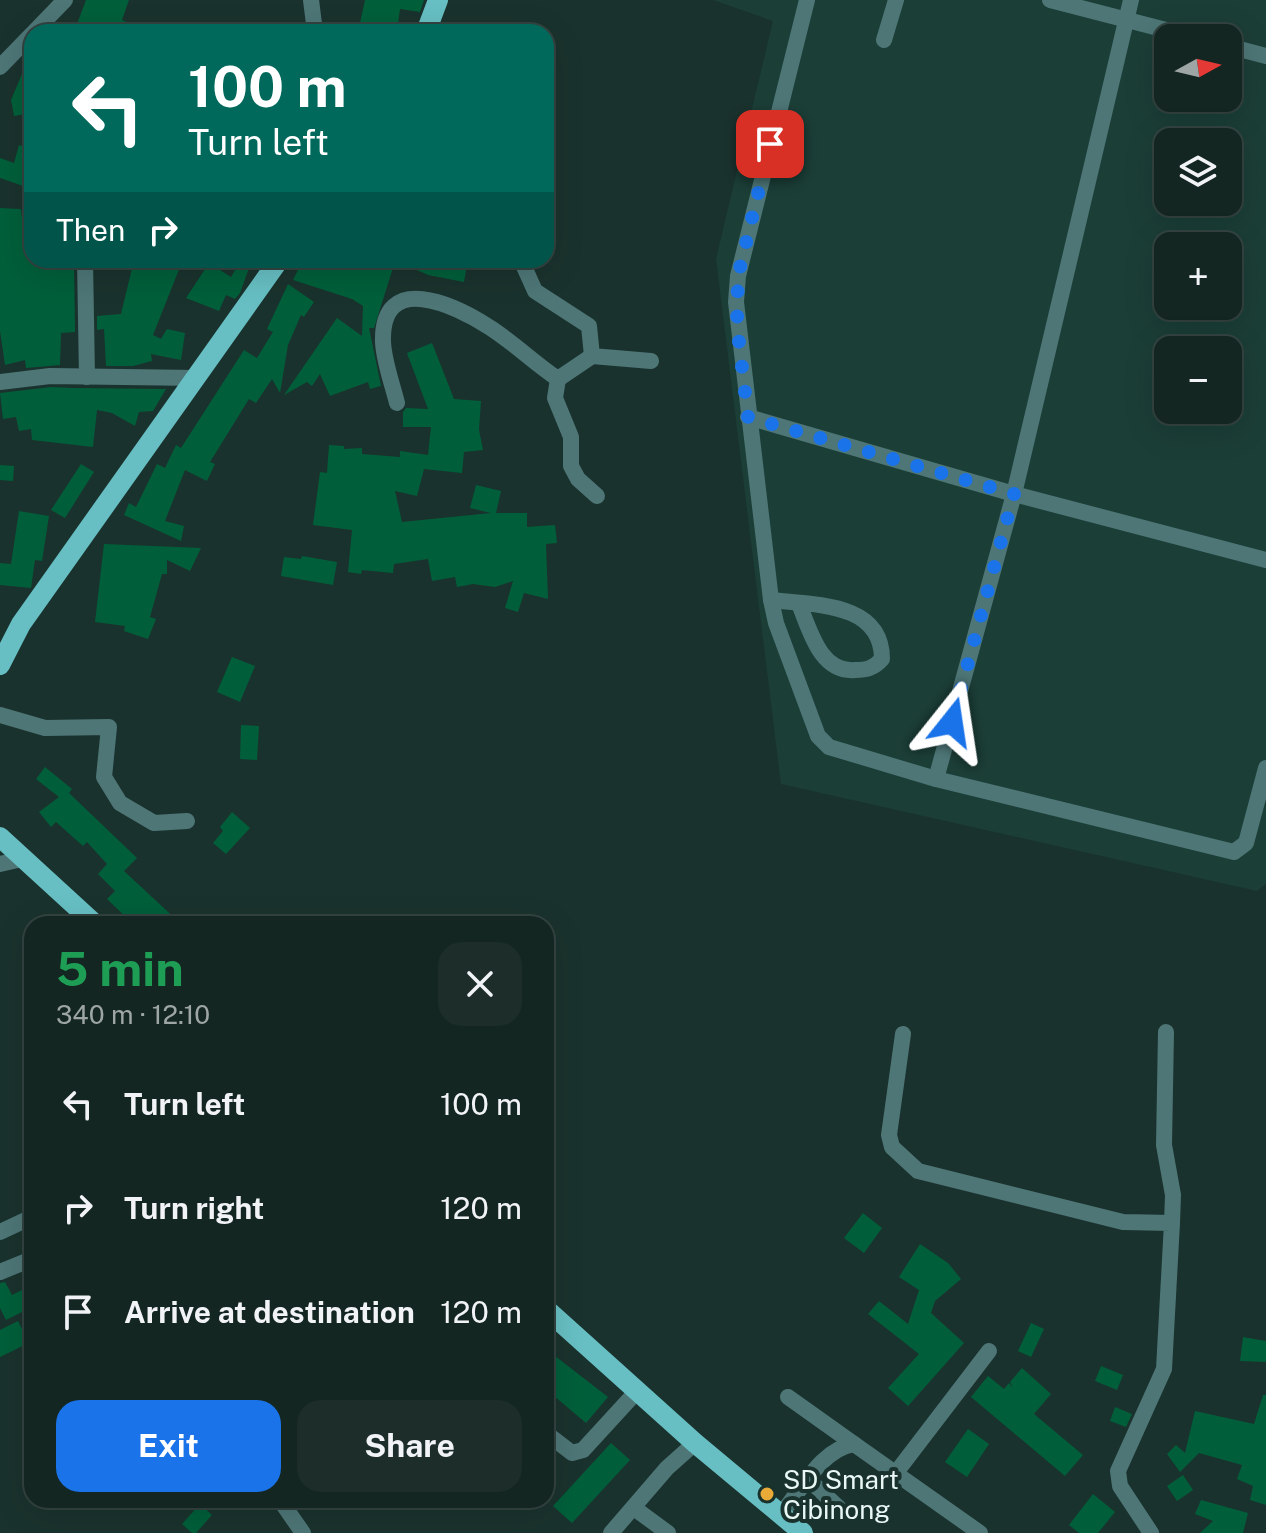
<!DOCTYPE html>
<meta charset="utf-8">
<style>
:root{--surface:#142622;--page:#1d2e2a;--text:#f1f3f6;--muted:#9da5a5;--line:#334340;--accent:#1a73e8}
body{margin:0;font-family:"Public Sans",sans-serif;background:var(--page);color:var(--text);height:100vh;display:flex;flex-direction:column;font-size:30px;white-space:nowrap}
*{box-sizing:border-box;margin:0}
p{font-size:26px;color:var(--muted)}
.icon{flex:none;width:44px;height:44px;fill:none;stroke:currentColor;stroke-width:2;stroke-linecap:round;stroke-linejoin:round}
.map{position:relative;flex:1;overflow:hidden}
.side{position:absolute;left:24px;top:916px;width:530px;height:592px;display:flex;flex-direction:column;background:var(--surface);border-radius:24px;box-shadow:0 8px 32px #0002,0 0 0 2px var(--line)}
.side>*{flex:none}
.hud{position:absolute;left:24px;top:24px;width:530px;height:244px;border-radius:24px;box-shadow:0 8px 32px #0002,0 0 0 2px var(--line);background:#00695c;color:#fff;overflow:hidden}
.needle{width:52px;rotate:82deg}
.fabs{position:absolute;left:1154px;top:24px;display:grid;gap:16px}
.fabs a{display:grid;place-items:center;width:88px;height:88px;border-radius:16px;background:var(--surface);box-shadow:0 8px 32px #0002,0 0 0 2px var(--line);font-size:40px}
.pin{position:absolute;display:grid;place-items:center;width:68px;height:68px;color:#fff;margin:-34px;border-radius:16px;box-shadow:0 4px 12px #0006}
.me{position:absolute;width:88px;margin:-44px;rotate:15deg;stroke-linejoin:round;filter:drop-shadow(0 0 6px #0008)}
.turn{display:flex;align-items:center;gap:28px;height:168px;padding:0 32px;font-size:36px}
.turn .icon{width:104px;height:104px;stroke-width:2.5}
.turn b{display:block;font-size:56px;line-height:68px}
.then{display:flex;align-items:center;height:76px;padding:0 32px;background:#0003;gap:16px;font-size:30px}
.round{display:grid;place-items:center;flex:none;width:84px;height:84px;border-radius:24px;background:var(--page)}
.headline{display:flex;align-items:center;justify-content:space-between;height:136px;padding:0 32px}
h1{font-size:48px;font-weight:700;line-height:60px;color:#1e9e55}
.cta{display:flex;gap:16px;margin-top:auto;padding:16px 32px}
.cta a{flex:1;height:92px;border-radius:24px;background:var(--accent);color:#fff;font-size:32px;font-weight:700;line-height:92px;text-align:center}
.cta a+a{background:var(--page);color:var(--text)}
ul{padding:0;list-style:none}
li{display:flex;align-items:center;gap:24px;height:104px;padding:0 32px}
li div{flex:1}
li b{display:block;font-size:30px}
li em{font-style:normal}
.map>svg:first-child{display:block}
.built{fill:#1b3e37;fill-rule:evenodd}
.building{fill:#005f3a}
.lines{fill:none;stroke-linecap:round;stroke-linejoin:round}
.minor{stroke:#4e7677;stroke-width:16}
.major{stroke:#67bfc3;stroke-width:20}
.route{stroke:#1a73e8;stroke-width:14;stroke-dasharray:0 25.2}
.poi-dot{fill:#e9aa38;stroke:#1a322d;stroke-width:3}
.labels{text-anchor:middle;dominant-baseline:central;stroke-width:8;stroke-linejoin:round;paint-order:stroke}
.poi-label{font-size:26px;fill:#e9f8f4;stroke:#1a322d;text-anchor:start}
</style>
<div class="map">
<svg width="1266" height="1533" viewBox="0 0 1266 1533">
<rect width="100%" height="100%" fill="#1a322d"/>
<path class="built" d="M 713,0 L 1266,0 L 1266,884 L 1257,891 L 781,784 L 716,259 L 773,21 ZM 1168,38 L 1228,38 L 1228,98 L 1168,98 ZM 1168,142 L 1228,142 L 1228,202 L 1168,202 ZM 1168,246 L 1228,246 L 1228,306 L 1168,306 ZM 1168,350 L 1228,350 L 1228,410 L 1168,410 Z"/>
<g class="building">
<path d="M 86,0 L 129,0 L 122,20 L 149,32 L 74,32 Z"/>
<path d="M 365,0 L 424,0 L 420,12 L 400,9 L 397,32 L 358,32 Z"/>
<path d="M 32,50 L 32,113 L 14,116 L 11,100 Z"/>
<path d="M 19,145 L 32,149 L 32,176 L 26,187 L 0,178 L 0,158 L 14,163 Z"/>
<path d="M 0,208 L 21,209 L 26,258 L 74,260 L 75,332 L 61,333 L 60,365 L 26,368 L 25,360 L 5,365 L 0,331 Z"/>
<path d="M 134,260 L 162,260 L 180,267 L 153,335 L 161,339 L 167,329 L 185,333 L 181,360 L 151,354 L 152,361 L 133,366 L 106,366 L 104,329 L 97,330 L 97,316 L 121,314 Z"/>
<path d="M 241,260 L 252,260 L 240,293 L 235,299 L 226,295 L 219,311 L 186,298 L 209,263 L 231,277 Z"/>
<path d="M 303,260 L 370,260 L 393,268 L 374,328 L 369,328 L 381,386 L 370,389 L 368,382 L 330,396 L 320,374 L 312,386 L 307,382 L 284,395 L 337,318 L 362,336 L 363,306 L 352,299 L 293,280 Z"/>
<path d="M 395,260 L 441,260 L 467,265 L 464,282 L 428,275 Z"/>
<path d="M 288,284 L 314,302 L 304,317 L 301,315 L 288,345 L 280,393 L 272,379 L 256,403 L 249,399 L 210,462 L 215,464 L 207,481 L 185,470 L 165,521 L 184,526 L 181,541 L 124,515 L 129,503 L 136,507 L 157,464 L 165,468 L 176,445 L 181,448 L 244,350 L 257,358 L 273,332 L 267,329 Z"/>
<path d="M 432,343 L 454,399 L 481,401 L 479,430 L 483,450 L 464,452 L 462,473 L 424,469 L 417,496 L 395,491 L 402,522 L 491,513 L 470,508 L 476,485 L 501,491 L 496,513 L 527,513 L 527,527 L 555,525 L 557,543 L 546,544 L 548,599 L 524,593 L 518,612 L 505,608 L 513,581 L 495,587 L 473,584 L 457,587 L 455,577 L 432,581 L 428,559 L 394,564 L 393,573 L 362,570 L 361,574 L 348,572 L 352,530 L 313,525 L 320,472 L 327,473 L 329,445 L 344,446 L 344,449 L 362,448 L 362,454 L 400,457 L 400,451 L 428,455 L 431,427 L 403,427 L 403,412 L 406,408 L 428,409 L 407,353 Z"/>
<path d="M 51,387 L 72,388 L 166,389 L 153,411 L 139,412 L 135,426 L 112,413 L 97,410 L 93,447 L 32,440 L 31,429 L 19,431 L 16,417 L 3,419 L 0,393 Z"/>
<path d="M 81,464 L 94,472 L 65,518 L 51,510 Z"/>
<path d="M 0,465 L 14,466 L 13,481 L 0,480 Z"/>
<path d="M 19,511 L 49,516 L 42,561 L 35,560 L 31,588 L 0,585 L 0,563 L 11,564 Z"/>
<path d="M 104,544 L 201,548 L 190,571 L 167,560 L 167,574 L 162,574 L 150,617 L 156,619 L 148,639 L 124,631 L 125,626 L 95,622 Z"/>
<path d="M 302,556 L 337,562 L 333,585 L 281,576 L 284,557 L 301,559 Z"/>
<path d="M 232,657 L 255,666 L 240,702 L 217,692 Z"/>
<path d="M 241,725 L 259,726 L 257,760 L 240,759 Z"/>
<path d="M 45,767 L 72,789 L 69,793 L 137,858 L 124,871 L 181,924 L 133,924 L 107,899 L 115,891 L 98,874 L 107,864 L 87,842 L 83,846 L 56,822 L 51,827 L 39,812 L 59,797 L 36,779 Z"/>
<path d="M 232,812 L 250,828 L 226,854 L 213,843 L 223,831 L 220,827 Z"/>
<path d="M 863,1213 L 882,1228 L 864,1253 L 844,1238 Z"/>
<path d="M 920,1244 L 948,1263 L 961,1279 L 935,1301 L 931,1313 L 964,1343 L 908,1406 L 888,1388 L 919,1354 L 868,1314 L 879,1301 L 908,1324 L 919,1290 L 899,1277 Z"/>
<path d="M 5,1282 L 12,1295 L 32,1285 L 32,1307 L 6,1320 L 0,1308 L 0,1283 Z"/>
<path d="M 18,1321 L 29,1343 L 0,1357 L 0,1330 Z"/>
<path d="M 1031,1323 L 1044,1329 L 1031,1357 L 1018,1351 Z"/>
<path d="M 1243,1337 L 1266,1341 L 1266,1362 L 1240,1361 Z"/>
<path d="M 546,1349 L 608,1397 L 586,1423 L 547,1390 L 553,1383 L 546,1380 Z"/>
<path d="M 1101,1366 L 1123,1375 L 1117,1390 L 1095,1381 Z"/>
<path d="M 1022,1368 L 1051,1394 L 1034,1414 L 1083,1455 L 1065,1476 L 971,1397 L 988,1376 L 1004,1389 L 1009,1383 L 1013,1388 L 1010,1382 Z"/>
<path d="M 1263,1395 L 1266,1395 L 1266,1505 L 1250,1500 L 1253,1486 L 1237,1479 L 1242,1465 L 1199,1453 L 1180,1472 L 1167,1454 L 1176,1445 L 1185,1453 L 1195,1411 L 1254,1424 Z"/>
<path d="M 1115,1407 L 1132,1414 L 1126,1427 L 1110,1421 Z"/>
<path d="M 968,1429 L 989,1444 L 967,1477 L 945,1462 Z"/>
<path d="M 611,1443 L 630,1460 L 572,1523 L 553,1506 Z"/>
<path d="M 1183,1475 L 1193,1490 L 1177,1501 L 1167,1486 Z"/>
<path d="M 1093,1494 L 1115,1512 L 1098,1533 L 1079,1533 L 1069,1525 Z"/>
<path d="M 1201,1500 L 1248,1513 L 1243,1533 L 1200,1533 L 1213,1521 L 1195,1514 Z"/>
<path d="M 200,1504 L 212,1515 L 196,1533 L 192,1533 L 182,1524 Z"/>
</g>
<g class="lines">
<g class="minor">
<path d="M 311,0 L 315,32"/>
<path d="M 807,0 L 738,276 L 736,302 L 771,600 L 776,623 L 818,736 L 829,747 L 936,779 L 1234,852 L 1246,843 L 1266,768"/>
<path d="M 1050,0 L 1197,38"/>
<path d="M 34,32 L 65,0"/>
<path d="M 884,40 L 896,0"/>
<path d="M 1228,46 L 1266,56"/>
<path d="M 0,67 L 32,34"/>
<path d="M 85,260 L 87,377"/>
<path d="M 521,260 L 535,291 L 589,326 L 592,356 L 651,361"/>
<path d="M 558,379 L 555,398 L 571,437 L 571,466 L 578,479 L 597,496"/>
<path d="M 0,382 L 50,376 L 197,378"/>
<path d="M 397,403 C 392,383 384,362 383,342 C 381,270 455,305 489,327 C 513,342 534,363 558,379 L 592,356"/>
<path d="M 748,417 L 1014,494 L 1266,560"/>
<path d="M 771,600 C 814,605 882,602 882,659 C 874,668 867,670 855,670 C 820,673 810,630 799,604"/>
<path d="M 0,715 L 45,728 L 109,727 L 104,777 L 120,803 L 154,823 L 187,821"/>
<path d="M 936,779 L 1014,494 L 1131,0"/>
<path d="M 0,864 L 22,859"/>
<path d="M 1166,1032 L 1164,1145 L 1173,1195 L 1172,1223"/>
<path d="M 903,1034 L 889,1135 L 892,1147 L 918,1171 L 1123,1222 L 1172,1223 L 1164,1369 L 1118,1471 L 1120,1486 L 1151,1533"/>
<path d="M 0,1232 L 32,1217"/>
<path d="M 0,1272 L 32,1259"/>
<path d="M 788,1397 L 854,1444"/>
<path d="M 546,1433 L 572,1453 L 583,1450 L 638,1390"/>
<path d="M 895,1474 L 989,1351"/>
<path d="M 808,1479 L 839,1508"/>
<path d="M 280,1500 L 303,1533"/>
<path d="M 634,1508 L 668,1533"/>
<path d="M 781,1514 C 801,1491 821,1449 854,1444 L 980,1533"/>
<path d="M 611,1533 L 667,1468 L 695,1443"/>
</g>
<g class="major">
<path d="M 426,32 L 438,0"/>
<path d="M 0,665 L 21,624 L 279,260"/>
<path d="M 0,837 L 95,924"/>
<path d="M 546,1309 L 695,1443 L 803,1533"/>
</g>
</g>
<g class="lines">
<path class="route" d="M 770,144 L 738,276 L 737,325 L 748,417 L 1014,494 L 952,722"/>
</g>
<circle class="poi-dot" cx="767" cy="1494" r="8"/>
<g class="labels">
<g class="poi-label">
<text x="783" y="1479">SD Smart<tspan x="783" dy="30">Cibinong</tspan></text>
</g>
</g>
</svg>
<div class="fabs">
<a><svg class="needle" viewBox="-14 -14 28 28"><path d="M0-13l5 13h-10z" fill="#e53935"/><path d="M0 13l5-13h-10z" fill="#9da5a5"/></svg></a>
<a><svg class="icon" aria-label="layers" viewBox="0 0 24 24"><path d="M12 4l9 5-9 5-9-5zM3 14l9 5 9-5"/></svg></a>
<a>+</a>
<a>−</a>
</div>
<div class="pin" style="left:770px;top:144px;background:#d93025"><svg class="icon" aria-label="arrive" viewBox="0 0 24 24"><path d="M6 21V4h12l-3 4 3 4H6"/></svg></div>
<svg class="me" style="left:952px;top:722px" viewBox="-20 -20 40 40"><path d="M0-17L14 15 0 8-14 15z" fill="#1a73e8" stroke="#fff" stroke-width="4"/></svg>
<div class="hud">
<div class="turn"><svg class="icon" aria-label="left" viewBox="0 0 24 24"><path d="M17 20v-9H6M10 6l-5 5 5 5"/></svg><div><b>100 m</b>Turn left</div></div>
<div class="then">Then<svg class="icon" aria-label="right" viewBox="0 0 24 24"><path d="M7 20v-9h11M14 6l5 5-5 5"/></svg></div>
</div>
<section class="side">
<div class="headline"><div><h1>5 min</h1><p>340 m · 12:10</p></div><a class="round"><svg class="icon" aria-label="close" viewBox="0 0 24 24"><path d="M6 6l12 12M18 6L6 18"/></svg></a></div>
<ul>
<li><svg class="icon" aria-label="left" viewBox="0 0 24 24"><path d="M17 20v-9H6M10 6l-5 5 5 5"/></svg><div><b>Turn left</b></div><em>100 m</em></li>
<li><svg class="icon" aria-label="right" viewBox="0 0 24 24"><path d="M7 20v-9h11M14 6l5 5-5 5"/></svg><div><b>Turn right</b></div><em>120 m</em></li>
<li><svg class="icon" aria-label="arrive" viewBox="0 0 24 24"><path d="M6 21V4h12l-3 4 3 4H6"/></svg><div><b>Arrive at destination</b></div><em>120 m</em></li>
</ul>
<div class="cta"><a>Exit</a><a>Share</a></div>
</section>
</div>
